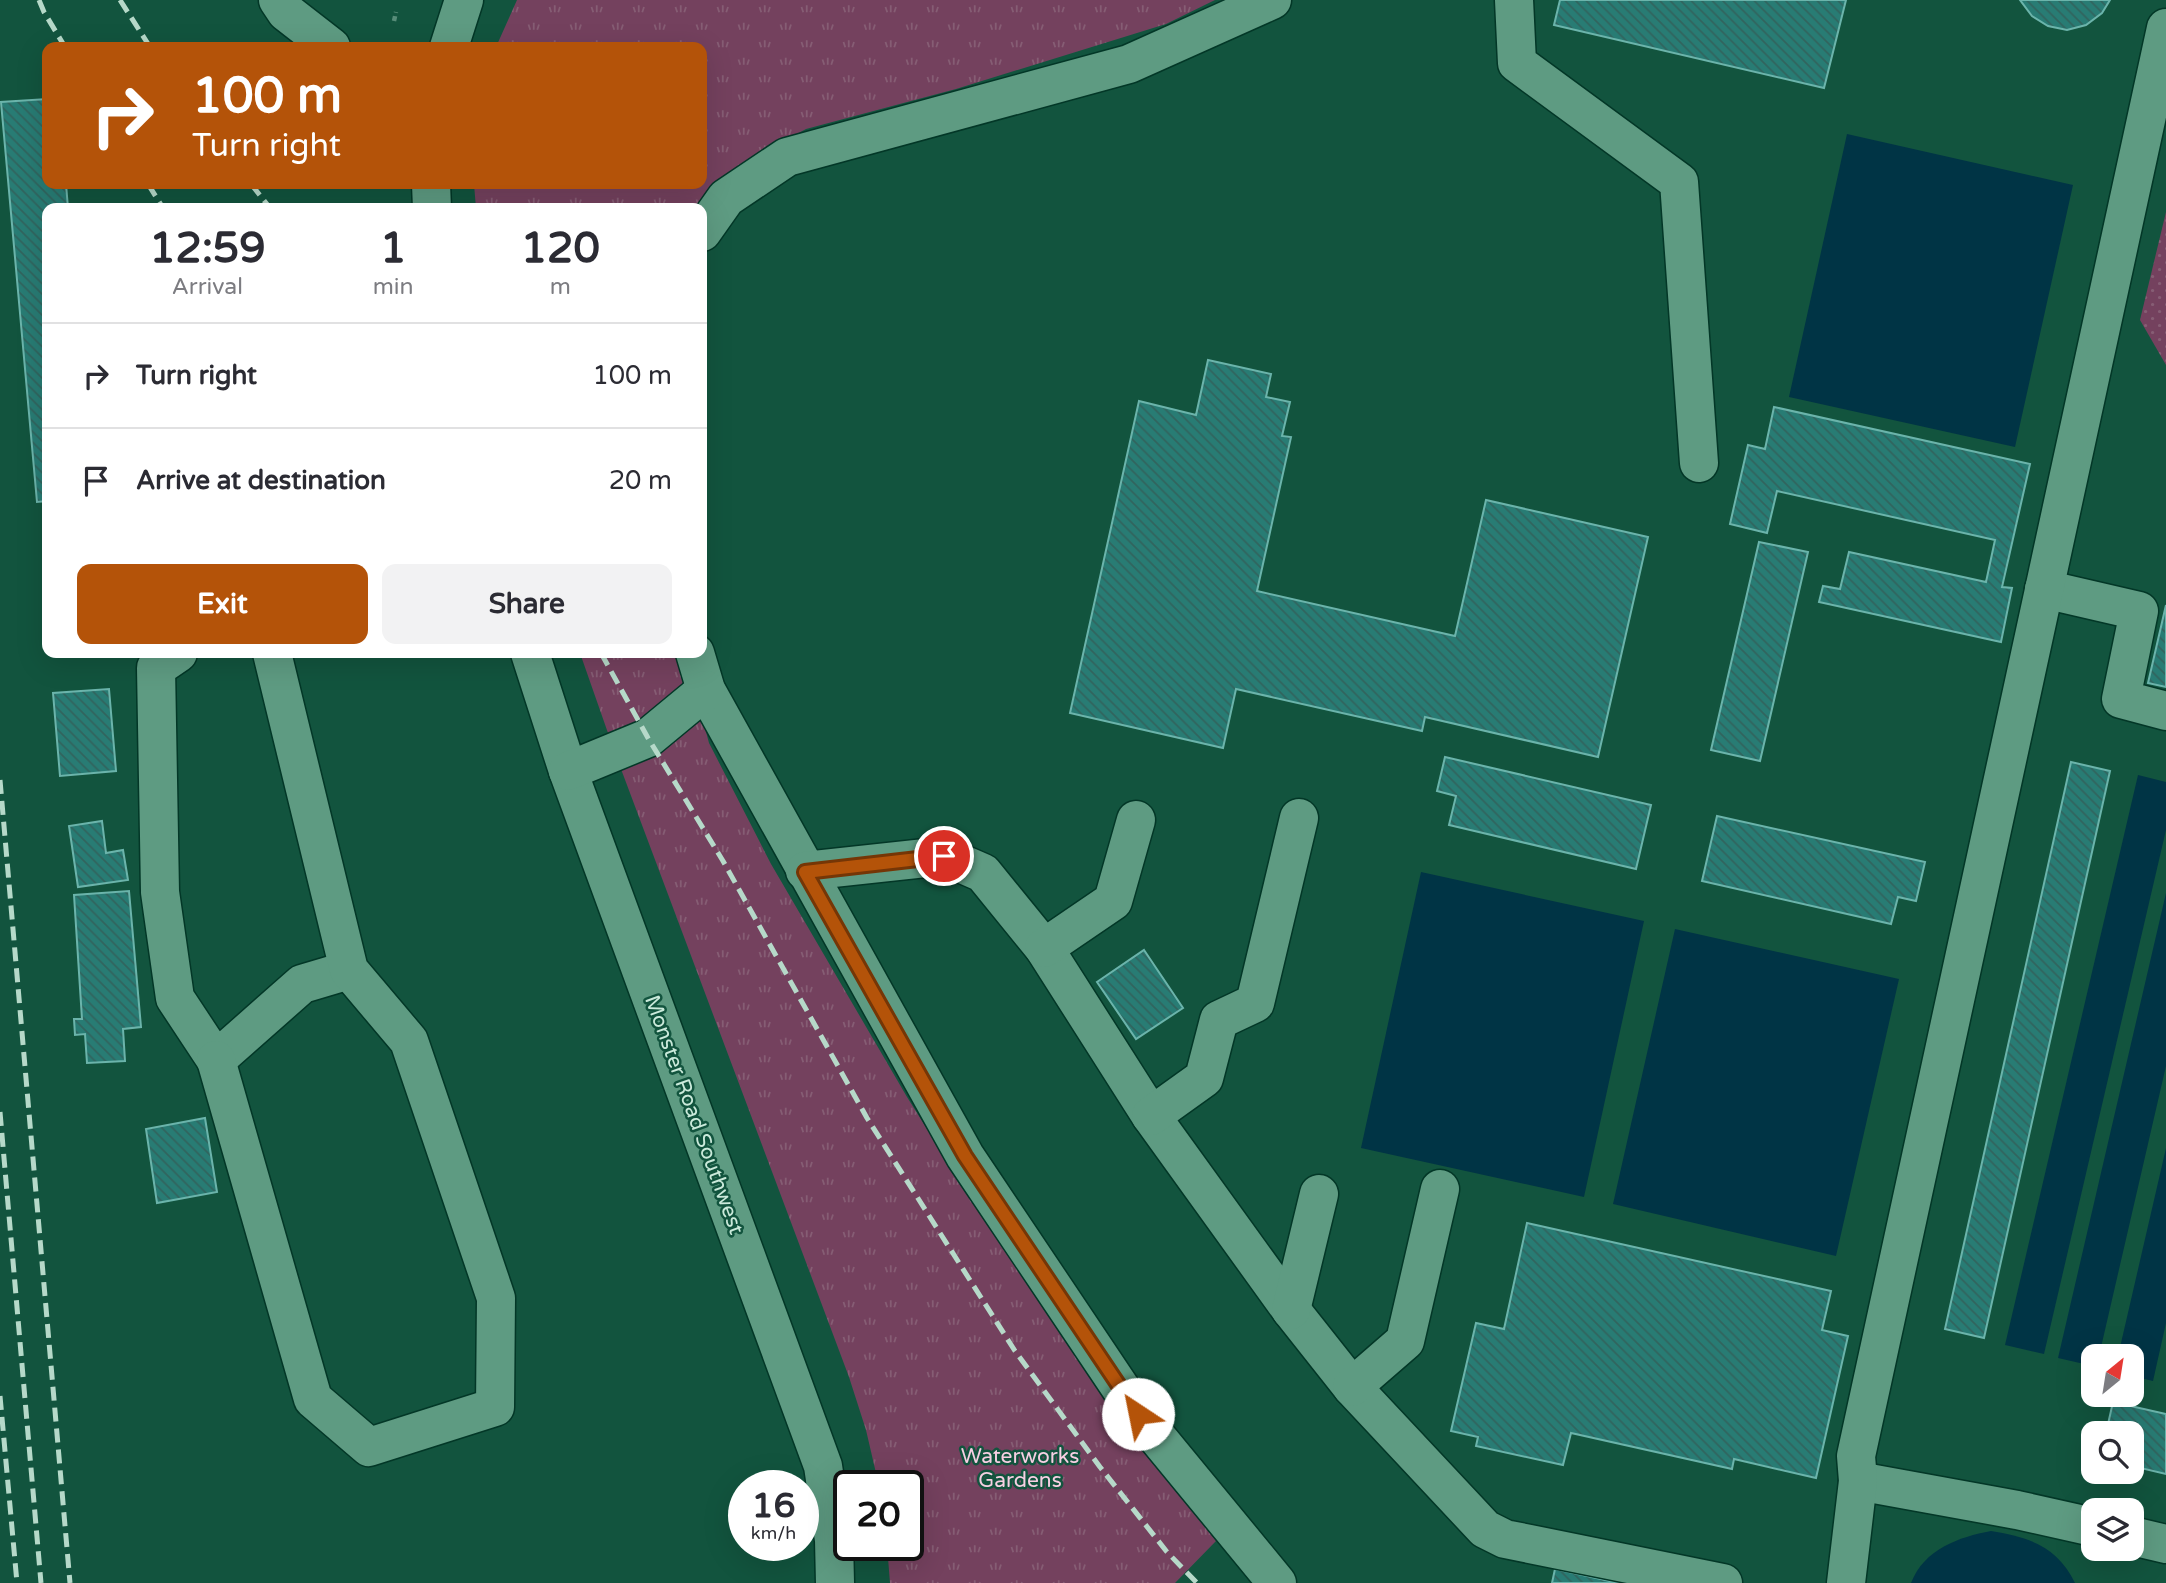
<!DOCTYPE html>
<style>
:root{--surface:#fff;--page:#f2f2f3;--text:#2b2b33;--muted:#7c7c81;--line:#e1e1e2;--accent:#b45309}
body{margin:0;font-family:"Varela Round",sans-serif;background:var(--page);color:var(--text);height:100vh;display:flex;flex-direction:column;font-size:26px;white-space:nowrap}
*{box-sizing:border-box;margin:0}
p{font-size:23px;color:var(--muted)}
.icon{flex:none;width:38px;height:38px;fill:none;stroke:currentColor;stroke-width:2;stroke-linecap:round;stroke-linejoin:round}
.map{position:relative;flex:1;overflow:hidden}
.sheet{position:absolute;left:42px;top:203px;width:665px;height:455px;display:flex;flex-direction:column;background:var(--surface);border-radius:14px;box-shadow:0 7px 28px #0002}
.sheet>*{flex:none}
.top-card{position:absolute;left:42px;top:42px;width:665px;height:147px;border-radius:14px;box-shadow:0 7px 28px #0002;background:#b45309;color:#fff;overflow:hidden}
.needle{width:46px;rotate:30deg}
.buttons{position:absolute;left:2081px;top:1344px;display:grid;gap:14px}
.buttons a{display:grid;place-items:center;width:63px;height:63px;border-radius:14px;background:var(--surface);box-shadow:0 7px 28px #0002;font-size:35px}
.speed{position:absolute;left:728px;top:1470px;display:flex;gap:14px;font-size:35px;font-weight:700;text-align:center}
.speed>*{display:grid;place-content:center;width:91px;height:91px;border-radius:50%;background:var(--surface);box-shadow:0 7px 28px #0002;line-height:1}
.speed small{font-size:18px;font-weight:400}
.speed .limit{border:4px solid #111;border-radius:10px;background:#fff;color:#111}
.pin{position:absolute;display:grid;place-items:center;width:60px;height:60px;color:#fff;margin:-30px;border:4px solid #fff;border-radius:50%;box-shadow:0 2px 7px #0007}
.me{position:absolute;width:77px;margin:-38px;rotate:326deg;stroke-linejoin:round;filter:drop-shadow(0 0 5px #0008)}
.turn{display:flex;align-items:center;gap:24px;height:147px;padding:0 35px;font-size:32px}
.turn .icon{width:91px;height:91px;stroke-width:2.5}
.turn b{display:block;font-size:49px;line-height:60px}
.eta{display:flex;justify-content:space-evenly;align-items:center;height:119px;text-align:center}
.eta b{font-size:42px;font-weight:800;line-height:49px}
.primary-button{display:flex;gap:14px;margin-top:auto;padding:14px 35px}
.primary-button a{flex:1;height:80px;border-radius:14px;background:var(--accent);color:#fff;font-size:28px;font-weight:800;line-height:80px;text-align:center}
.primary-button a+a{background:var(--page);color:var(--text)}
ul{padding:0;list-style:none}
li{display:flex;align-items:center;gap:21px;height:105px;padding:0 35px;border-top:2px solid var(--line)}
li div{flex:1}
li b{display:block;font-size:26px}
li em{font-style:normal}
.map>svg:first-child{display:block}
.grass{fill:url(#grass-dots)}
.park{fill:url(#park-tufts)}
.water{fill:#003445}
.building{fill:url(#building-back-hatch);stroke:#6bb4ab;stroke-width:2}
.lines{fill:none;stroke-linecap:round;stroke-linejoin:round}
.minor-casing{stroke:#033727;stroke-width:41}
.path{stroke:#578c78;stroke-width:4.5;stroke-dasharray:5 3.5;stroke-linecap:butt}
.minor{stroke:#5e9b82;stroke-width:38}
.rail{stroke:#b6d9c9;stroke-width:5;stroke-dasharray:14 7;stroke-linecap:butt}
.route-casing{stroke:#753606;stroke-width:18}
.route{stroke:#b45309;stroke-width:12}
.labels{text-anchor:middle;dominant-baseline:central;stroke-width:5;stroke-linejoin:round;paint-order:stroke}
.street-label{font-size:21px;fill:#cbeadb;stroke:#12543e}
.park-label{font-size:21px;fill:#f7cfe3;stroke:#12543e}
</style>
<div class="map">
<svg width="2166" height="1583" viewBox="0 0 2166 1583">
<defs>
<pattern id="grass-dots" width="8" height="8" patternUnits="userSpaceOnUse" patternTransform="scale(1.75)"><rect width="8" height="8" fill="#74415e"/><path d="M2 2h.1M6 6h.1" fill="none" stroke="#865d74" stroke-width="1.8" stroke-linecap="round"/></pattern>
<pattern id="park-tufts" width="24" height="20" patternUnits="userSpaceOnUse" patternTransform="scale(1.75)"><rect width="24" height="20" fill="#74415e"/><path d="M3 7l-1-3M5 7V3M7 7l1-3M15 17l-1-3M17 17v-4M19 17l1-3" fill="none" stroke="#865d74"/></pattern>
<pattern id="building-back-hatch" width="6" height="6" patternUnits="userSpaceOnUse" patternTransform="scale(1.75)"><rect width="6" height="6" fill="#287c74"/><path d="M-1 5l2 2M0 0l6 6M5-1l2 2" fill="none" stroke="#31645e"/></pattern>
</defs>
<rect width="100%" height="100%" fill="#12543e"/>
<path class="grass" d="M 2166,212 L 2166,365 L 2140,320 Z"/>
<g class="park">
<path d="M 517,0 L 1215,0 L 1166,24 L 956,89 L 806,129 L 750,159 L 725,178 L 695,208 L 476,208 L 474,184 L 702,184 L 702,47 L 496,47 Z"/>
<path d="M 580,653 L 685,653 L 709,743 L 771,864 L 907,1097 L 979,1212 L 1055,1323 L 1134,1434 L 1216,1541 L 1175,1583 L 890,1583 L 887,1545 L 908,1545 L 908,1486 L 879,1486 L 866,1430 L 849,1377 L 615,753 Z"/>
</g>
<g class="water">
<path d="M 1847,134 L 2073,185 L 2015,447 L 1789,397 Z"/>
<path d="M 2138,775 L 2166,782 L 2166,830 L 2044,1354 L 2005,1345 Z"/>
<path d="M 1421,872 L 1644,921 L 1584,1197 L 1361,1148 Z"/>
<path d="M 2166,893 L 2166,1066 L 2099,1356 L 2093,1356 L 2093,1366 L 2058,1358 Z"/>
<path d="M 1675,929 L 1899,979 L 1836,1256 L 1613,1204 Z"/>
<path d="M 2166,1148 L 2166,1323 L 2153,1381 L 2132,1376 L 2132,1356 L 2118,1356 Z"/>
<path d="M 1991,1531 C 2028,1537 2057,1546 2075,1583 L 1911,1583 C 1924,1549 1959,1537 1991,1531 Z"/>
</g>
<g class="building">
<path d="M 1560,0 L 1846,0 L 1824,88 L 1554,25 Z"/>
<path d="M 2110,0 L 2102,13 L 2086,25 L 2067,30 L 2048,26 L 2032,16 L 2020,0 Z"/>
<path d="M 47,99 L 47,184 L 66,184 L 68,208 L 47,208 L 47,501 L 37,502 L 1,102 Z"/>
<path d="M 1208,360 L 1271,374 L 1266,397 L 1290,402 L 1282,436 L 1291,437 L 1257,591 L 1455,636 L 1486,500 L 1648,537 L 1598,757 L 1425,717 L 1422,731 L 1236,689 L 1223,748 L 1070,713 L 1139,401 L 1196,415 Z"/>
<path d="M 1774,407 L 2030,464 L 2002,587 L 2012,588 L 2001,642 L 1819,602 L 1823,586 L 1840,589 L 1849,552 L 1986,582 L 1995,540 L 1777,491 L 1767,533 L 1730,524 L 1748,445 L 1765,449 Z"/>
<path d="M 1759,542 L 1808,552 L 1760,761 L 1711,750 Z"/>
<path d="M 2166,605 L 2166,687 L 2148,683 Z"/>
<path d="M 109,689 L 116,771 L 60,776 L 53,693 Z"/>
<path d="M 1445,757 L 1651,805 L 1636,869 L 1449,825 L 1456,796 L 1437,791 Z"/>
<path d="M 2071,762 L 2110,771 L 1984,1338 L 1945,1329 Z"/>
<path d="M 1717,816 L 1925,862 L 1916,901 L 1898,897 L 1891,924 L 1702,881 Z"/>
<path d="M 102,821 L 106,853 L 123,850 L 128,880 L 78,887 L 69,826 Z"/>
<path d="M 129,891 L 141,1027 L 123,1029 L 125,1061 L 87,1063 L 85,1034 L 75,1035 L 74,1019 L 82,1019 L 74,895 Z"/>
<path d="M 1144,950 L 1183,1008 L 1136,1039 L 1097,982 Z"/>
<path d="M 205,1118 L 217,1192 L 157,1203 L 146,1129 Z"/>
<path d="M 1527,1223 L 1831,1291 L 1822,1330 L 1848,1336 L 1816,1478 L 1734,1459 L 1732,1469 L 1571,1433 L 1563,1465 L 1476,1446 L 1478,1437 L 1451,1431 L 1476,1323 L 1504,1329 Z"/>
<path d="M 2113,1402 L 2166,1414 L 2166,1474 L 2132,1466 L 2132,1433 L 2106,1433 Z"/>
<path d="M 1555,1569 L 1619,1583 L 1552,1583 Z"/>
</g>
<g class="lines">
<g class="minor-casing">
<g id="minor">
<path d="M 278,0 L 286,12 L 331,47"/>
<path d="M 1514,0 L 1517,63 L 1679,182 L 1699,463"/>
<path d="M 449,47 L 464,0"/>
<path d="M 431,184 L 432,208"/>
<path d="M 702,232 L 726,198 L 787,157 L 1129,64 L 1272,0"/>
<path d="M 2044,589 L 2139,611 L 2121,699 L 2166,711"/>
<path d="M 178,653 L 156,668 L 160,892 L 175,998 L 216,1060 L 302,984 L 349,970"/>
<path d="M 530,653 L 568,771 L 823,1466 L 834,1540 L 835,1583"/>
<path d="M 695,653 L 706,690 L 965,1156 L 1138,1414 L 1277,1583"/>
<path d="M 568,771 L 648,738 L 706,690"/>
<path d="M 805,871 L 944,856 L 983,873 L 1044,948 L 1151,1116 L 1291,1310 L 1352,1387 L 1485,1529 L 1505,1539 L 1723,1583"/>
<path d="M 1044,948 L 1113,901 L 1136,820"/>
<path d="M 216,1060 L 313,1399 L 369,1447 L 495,1407 L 496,1298 L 409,1041 L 349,970 L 272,653"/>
<path d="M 1151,1116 L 1204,1078 L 1219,1020 L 1255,1003 L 1299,818"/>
<path d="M 1291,1310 L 1319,1194"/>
<path d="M 1352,1387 L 1405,1341 L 1440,1189"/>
<path d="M 1858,1481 L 2017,1510 L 2093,1527"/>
<path d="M 2132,1536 L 2166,1544"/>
<path d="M 1846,1583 L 1858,1481 L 1856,1456 L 2166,28"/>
</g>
</g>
<path class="path" d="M 394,21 L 396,12"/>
<use href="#minor" class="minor"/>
<g class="rail">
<path d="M 39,0 L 44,12 L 65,47"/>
<path d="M 120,0 L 150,47"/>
<path d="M 148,184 L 163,208"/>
<path d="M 251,184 L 270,208"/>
<path d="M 601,653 L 648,738 L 723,861 L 867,1118 L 1015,1351 L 1100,1467 L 1167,1552 L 1197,1583"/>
<path d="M 0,780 L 70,1583"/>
<path d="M 0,1112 L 41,1583"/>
<path d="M 0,1396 L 17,1583"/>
</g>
</g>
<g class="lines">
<g class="route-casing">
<path id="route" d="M 944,856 L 805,872 L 965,1156 L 1138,1414"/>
</g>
<use href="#route" class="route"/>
</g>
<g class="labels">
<g class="street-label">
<text transform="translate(694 1115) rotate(70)">Monster Road Southwest</text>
</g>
<g class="park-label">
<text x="1020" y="1456">Waterworks<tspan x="1020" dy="24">Gardens</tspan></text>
</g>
</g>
</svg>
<div class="buttons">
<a><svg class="needle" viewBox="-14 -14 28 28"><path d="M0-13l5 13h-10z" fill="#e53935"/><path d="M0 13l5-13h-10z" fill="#7c7c81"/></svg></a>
<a><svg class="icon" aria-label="search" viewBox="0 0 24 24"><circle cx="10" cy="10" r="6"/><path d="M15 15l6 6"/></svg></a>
<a><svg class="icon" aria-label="layers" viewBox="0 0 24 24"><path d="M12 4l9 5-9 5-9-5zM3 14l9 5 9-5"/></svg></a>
</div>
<div class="speed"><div>16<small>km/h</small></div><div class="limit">20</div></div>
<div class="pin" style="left:944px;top:856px;background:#d93025"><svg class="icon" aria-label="arrive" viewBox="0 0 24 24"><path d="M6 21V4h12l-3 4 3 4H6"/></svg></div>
<svg class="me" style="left:1138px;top:1414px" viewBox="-20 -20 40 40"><circle r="19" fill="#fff"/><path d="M0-13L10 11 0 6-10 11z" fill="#b45309"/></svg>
<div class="top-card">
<div class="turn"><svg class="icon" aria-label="right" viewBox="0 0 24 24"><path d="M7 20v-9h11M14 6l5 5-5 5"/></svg><div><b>100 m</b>Turn right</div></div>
</div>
<section class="sheet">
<div class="eta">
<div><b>12:59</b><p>Arrival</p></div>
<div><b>1</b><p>min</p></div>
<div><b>120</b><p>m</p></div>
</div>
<ul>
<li><svg class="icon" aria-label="right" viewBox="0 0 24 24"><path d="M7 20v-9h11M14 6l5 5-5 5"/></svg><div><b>Turn right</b></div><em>100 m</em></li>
<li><svg class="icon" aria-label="arrive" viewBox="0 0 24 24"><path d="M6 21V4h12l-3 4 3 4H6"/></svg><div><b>Arrive at destination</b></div><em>20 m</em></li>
</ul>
<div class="primary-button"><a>Exit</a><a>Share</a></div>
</section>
</div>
